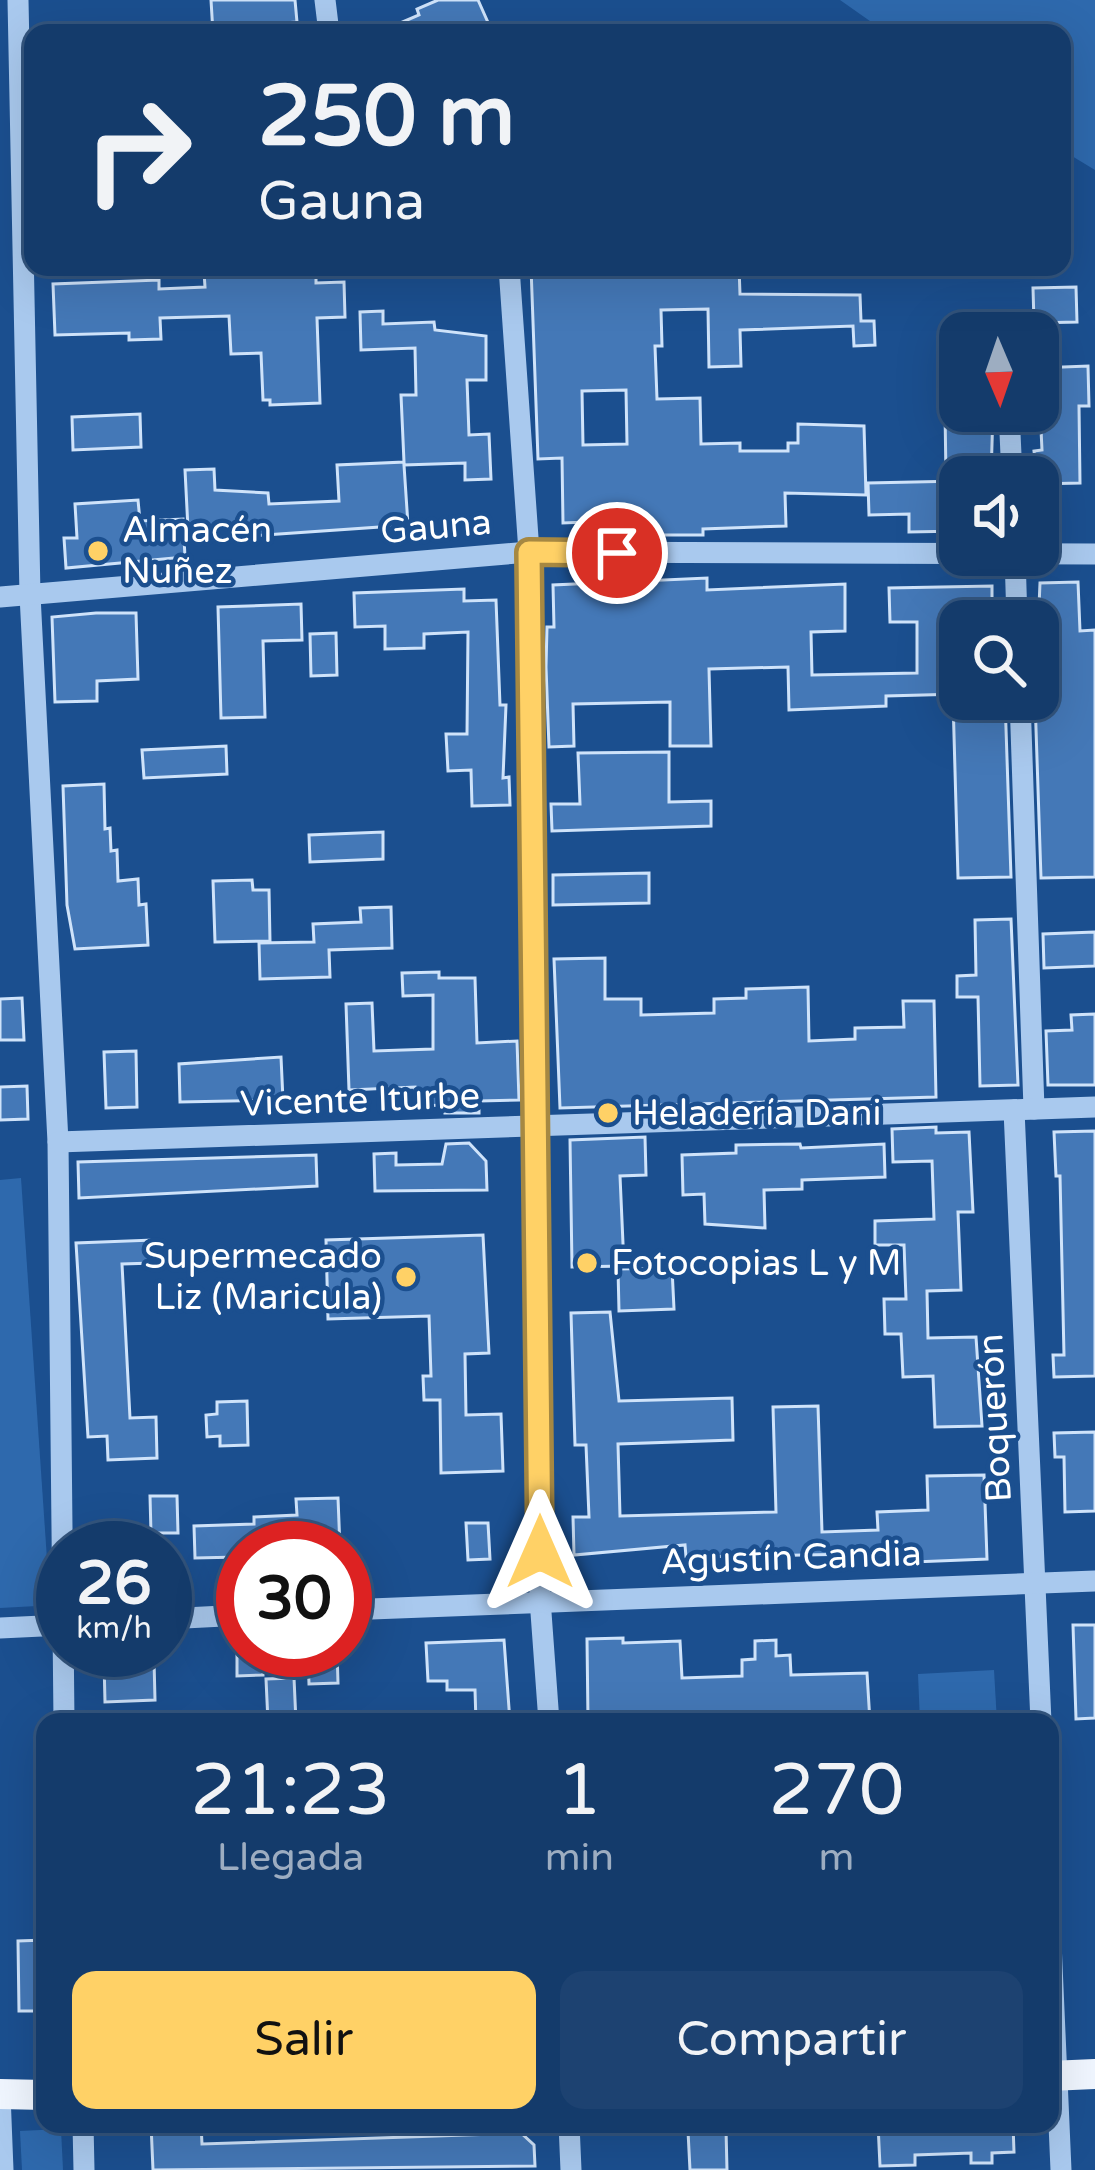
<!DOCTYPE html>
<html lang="es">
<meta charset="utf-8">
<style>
:root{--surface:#143b6b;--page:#1d4271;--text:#f1f3f6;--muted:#9dadc1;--line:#33557e;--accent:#ffd166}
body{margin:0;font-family:"Varela Round",sans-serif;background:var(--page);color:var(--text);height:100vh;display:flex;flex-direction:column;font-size:45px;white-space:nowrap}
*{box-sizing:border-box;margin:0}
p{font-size:39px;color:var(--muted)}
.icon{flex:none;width:66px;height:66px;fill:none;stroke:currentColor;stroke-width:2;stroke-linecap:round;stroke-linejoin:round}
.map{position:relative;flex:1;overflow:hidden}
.side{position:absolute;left:36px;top:1713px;width:1023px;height:420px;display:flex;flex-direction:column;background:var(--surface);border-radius:24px;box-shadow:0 12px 48px #0002,0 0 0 3px var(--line)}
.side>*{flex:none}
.hud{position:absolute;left:24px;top:24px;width:1047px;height:252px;border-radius:24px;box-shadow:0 12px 48px #0002,0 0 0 3px var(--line);background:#143b6b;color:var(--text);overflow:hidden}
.needle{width:78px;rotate:178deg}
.fabs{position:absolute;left:939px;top:312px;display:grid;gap:24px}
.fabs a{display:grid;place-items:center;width:120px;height:120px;border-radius:24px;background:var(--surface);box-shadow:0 12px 48px #0002,0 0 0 3px var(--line);font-size:60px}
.speed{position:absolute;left:36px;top:1521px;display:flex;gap:24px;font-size:60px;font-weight:700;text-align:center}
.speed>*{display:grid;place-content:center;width:156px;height:156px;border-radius:50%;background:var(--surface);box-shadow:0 12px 48px #0002,0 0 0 3px var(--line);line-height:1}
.speed small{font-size:30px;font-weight:400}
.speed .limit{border:18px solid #d22;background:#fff;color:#111}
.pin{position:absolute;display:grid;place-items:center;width:102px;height:102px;color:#fff;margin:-51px;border:6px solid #fff;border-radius:50%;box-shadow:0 3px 12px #0007}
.me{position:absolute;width:132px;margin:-66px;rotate:0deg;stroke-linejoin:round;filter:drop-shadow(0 0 9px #0008)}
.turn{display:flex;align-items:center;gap:42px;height:252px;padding:0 36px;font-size:54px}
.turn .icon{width:156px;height:156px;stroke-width:2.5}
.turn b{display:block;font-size:84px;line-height:102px}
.eta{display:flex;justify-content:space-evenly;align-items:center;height:204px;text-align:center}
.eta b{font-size:72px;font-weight:600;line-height:84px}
.button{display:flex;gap:24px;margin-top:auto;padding:24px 36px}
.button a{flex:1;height:138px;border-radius:24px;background:var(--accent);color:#111;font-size:48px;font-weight:600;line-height:138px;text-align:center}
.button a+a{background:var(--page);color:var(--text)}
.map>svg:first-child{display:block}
.green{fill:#2e69ad}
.building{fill:#4478b7;stroke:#cfe3fa;stroke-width:3;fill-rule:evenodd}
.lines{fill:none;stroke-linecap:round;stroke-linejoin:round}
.minor{stroke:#a9c9ee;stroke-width:21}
.major{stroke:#f0f6ff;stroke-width:30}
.route-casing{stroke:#a68842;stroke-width:30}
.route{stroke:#ffd166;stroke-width:21}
.poi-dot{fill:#ffd166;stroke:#1b4f8f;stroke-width:4.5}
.labels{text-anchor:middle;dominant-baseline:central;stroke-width:9;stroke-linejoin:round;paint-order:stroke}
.street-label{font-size:36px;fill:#fff;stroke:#1b4f8f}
.poi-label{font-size:36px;fill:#fff;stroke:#1b4f8f;text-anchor:start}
</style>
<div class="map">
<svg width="1095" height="2170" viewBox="0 0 1095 2170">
<rect width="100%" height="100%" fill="#1b4f8f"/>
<g class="green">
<path d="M 840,0 L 1095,0 L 1095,170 L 1062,150 L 1062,33 L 887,33 Z"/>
<path d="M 21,1178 L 48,1574 L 37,1606 L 0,1608 L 0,1180 Z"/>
<path d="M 994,1670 L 997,1722 L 920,1722 L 918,1674 Z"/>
<path d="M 61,2129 L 63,2170 L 22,2170 L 20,2131 Z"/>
</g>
<g class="building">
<path d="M 211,0 L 295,0 L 297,22 L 258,25 L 258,33 L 213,33 Z"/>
<path d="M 438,0 L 478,0 L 490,27 L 476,33 L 377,33 L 419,15 L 417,9 Z"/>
<path d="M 531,267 L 660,267 L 661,274 L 739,267 L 740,294 L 860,295 L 861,321 L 874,321 L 875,345 L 854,346 L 853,326 L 740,330 L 741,366 L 709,367 L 708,309 L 661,310 L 662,346 L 655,346 L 657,399 L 700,398 L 701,444 L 740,443 L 740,451 L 788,451 L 788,443 L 798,443 L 798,424 L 864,426 L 866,495 L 785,493 L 786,526 L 703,529 L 703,535 L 587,535 L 587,522 L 563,523 L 562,458 L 538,459 ZM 626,390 L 627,444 L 583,445 L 582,391 Z"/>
<path d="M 204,272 L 316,272 L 316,283 L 344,282 L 345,317 L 317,318 L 320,403 L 270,405 L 270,400 L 263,400 L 261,353 L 231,354 L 229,316 L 160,318 L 161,339 L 129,340 L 129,333 L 55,335 L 53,284 L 159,280 L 159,289 L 205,287 Z"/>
<path d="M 1076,287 L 1077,322 L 1034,323 L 1033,288 Z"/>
<path d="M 383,311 L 383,324 L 434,322 L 435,330 L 486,336 L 486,380 L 467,380 L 469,435 L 489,434 L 491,479 L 465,480 L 465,463 L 404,465 L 408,525 L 252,536 L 251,527 L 188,529 L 185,470 L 214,469 L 215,490 L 268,493 L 269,504 L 339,501 L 337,465 L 404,462 L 401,395 L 416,395 L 415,348 L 361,350 L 360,312 Z"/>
<path d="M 1088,366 L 1089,406 L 1079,406 L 1080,483 L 1038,484 L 1034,451 L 1042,450 L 1038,368 Z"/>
<path d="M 945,411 L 993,411 L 991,477 L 946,477 Z"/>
<path d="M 140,414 L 141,447 L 73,450 L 72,417 Z"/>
<path d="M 960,481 L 960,531 L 909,532 L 909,514 L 869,515 L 868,483 Z"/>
<path d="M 138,500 L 140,521 L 183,519 L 185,557 L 66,568 L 64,538 L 77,538 L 75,504 Z"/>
<path d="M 707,578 L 707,590 L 845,584 L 845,631 L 811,632 L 812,675 L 917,673 L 917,622 L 890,622 L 889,588 L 992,586 L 992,620 L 960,621 L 960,694 L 886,696 L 886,706 L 789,710 L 788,667 L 709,669 L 711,746 L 670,746 L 670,702 L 573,704 L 574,746 L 549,747 L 546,667 L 547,627 L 554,627 L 553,585 Z"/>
<path d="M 1078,582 L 1080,631 L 1095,630 L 1095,877 L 1041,878 L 1035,699 L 1040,583 Z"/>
<path d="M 464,589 L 464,601 L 496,600 L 500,705 L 506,705 L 503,778 L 509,777 L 510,805 L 472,806 L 471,770 L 448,771 L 446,734 L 467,734 L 468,632 L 424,634 L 424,648 L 385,649 L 385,626 L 355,627 L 354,593 Z"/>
<path d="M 301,604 L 302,640 L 263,641 L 265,717 L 221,718 L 218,607 Z"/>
<path d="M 96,613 L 136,613 L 138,679 L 97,681 L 97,701 L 55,702 L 52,617 Z"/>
<path d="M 336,633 L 337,675 L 311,676 L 310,634 Z"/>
<path d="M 953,699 L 1005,699 L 1011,877 L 958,878 Z"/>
<path d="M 226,746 L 227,774 L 144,778 L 142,750 Z"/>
<path d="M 669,752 L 669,802 L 711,801 L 711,826 L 552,831 L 551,804 L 580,804 L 578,753 Z"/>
<path d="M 104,784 L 105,829 L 110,828 L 111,851 L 117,850 L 118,881 L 138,879 L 139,905 L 146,904 L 148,945 L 75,949 L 67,905 L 63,786 Z"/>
<path d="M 383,832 L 383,859 L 310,862 L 309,835 Z"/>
<path d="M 649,873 L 649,903 L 553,905 L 553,875 Z"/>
<path d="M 252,880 L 253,890 L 269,890 L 270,941 L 215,942 L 213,881 Z"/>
<path d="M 391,907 L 392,948 L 329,950 L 330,977 L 260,979 L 259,943 L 314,942 L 313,924 L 361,922 L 360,908 Z"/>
<path d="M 1011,919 L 1018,1085 L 980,1086 L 978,997 L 957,997 L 957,976 L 976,975 L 975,920 Z"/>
<path d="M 1095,932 L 1095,966 L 1044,968 L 1043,934 Z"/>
<path d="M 605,958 L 605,999 L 641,999 L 641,1015 L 714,1013 L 714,999 L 746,998 L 746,989 L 808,987 L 809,1041 L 855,1039 L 855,1028 L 904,1027 L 903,1001 L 934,1001 L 936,1097 L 560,1108 L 554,959 Z"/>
<path d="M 439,972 L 439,978 L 475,978 L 477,1043 L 517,1041 L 519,1100 L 479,1101 L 479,1113 L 445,1113 L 445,1105 L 415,1106 L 415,1087 L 349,1090 L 346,1004 L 372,1003 L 374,1051 L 433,1049 L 433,995 L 403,996 L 402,973 Z"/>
<path d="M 22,998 L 24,1040 L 0,1040 L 0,999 Z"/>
<path d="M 1095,1014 L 1095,1085 L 1048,1085 L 1046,1031 L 1072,1030 L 1071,1015 Z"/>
<path d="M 136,1051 L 137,1107 L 106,1108 L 104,1052 Z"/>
<path d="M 281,1057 L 283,1100 L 180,1102 L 179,1064 Z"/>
<path d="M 27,1086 L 28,1119 L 0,1120 L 0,1087 Z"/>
<path d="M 936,1127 L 936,1133 L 969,1132 L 973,1212 L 958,1212 L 961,1290 L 927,1291 L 928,1338 L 976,1337 L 982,1426 L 935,1427 L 933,1376 L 903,1377 L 901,1334 L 885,1334 L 884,1299 L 906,1299 L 904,1245 L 875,1245 L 875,1221 L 934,1219 L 932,1161 L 893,1162 L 892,1129 Z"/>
<path d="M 1095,1131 L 1095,1376 L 1054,1377 L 1053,1355 L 1064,1355 L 1060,1176 L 1056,1176 L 1054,1132 Z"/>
<path d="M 645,1137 L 646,1175 L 620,1176 L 624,1266 L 572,1267 L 570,1140 Z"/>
<path d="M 469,1143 L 486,1161 L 487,1190 L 375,1191 L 374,1154 L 396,1153 L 396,1165 L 442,1164 L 446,1144 Z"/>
<path d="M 800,1144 L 801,1148 L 884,1144 L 885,1177 L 802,1180 L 802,1189 L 764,1190 L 765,1228 L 705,1224 L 704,1194 L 683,1195 L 682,1155 L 736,1153 L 736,1145 Z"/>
<path d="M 316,1155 L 317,1186 L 79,1198 L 78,1162 Z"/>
<path d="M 483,1235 L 489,1353 L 465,1354 L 466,1415 L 501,1414 L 503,1471 L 441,1473 L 440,1400 L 424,1400 L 423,1376 L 431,1376 L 429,1316 L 328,1319 L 326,1240 Z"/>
<path d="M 153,1240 L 154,1263 L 122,1264 L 130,1418 L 156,1417 L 157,1458 L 108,1460 L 107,1436 L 88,1437 L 76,1243 Z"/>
<path d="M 672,1268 L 674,1309 L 619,1311 L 618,1269 Z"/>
<path d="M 610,1312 L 619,1401 L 732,1398 L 733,1440 L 618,1444 L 620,1516 L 776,1512 L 773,1407 L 818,1406 L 822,1532 L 878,1530 L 877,1512 L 928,1510 L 927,1476 L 984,1475 L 987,1559 L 914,1562 L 914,1553 L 686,1557 L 685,1545 L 574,1555 L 573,1517 L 589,1517 L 586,1445 L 575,1445 L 571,1313 Z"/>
<path d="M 247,1401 L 248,1445 L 220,1446 L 220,1436 L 207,1437 L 206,1415 L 217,1414 L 217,1402 Z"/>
<path d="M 1095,1432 L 1095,1511 L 1065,1512 L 1064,1457 L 1055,1457 L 1054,1433 Z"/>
<path d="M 150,1496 L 177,1496 L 178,1533 L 151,1533 Z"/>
<path d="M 338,1498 L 340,1548 L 239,1548 L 239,1557 L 195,1558 L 194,1526 L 254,1524 L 254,1517 L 297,1515 L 296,1499 Z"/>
<path d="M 466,1523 L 488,1523 L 490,1559 L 468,1560 Z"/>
<path d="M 1073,1625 L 1095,1625 L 1095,1718 L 1076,1719 Z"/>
<path d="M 623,1638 L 623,1643 L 680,1641 L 682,1678 L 742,1676 L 742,1660 L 755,1659 L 755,1641 L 776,1640 L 776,1656 L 790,1655 L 791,1675 L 867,1673 L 870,1722 L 588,1720 L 587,1639 Z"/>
<path d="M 504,1640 L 510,1722 L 476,1722 L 475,1690 L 447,1690 L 447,1681 L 428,1681 L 426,1643 Z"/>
<path d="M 337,1650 L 338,1683 L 309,1684 L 308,1651 Z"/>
<path d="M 263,1654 L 263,1675 L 237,1676 L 237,1655 Z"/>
<path d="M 154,1660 L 155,1700 L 105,1702 L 104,1661 Z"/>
<path d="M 294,1678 L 296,1722 L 268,1722 L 266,1679 Z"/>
<path d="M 45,1940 L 45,2011 L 19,2011 L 18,1941 Z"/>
<path d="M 151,2124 L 201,2124 L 202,2144 L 521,2133 L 534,2145 L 535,2166 L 153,2170 Z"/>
<path d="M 878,2124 L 1013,2124 L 1014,2152 L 992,2153 L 992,2163 L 971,2163 L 971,2153 L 915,2155 L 915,2165 L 880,2166 Z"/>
<path d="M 726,2129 L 727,2170 L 690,2170 L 688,2131 Z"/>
</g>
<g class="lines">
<g class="minor">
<path d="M 18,0 L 30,595 L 58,1142 L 64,1722"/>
<path d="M 325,0 L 329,33"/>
<path d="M 509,267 L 529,552 L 540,1599 L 549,1722"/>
<path d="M 1009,411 L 1012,477"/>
<path d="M 1015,555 L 1017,621"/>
<path d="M 0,597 L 529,552 L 1095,554"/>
<path d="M 1020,699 L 1034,1109"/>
<path d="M 1014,1110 L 1041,1722"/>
<path d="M 58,1142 L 1095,1107"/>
<path d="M 345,1610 L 1095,1581"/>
<path d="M 165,1619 L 243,1615"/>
<path d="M 0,1628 L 63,1625"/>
<path d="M 1050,1919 L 1061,2170"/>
<path d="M 0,2094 L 3,2170"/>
<path d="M 83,2124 L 84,2170"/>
<path d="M 569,2124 L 571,2170"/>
</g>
<g class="major">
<path d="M 1050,2076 L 1095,2074"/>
<path d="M 0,2094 L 45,2095"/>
</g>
</g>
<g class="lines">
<g class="route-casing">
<path id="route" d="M 540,1552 L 529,552 L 617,553"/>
</g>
<use href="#route" class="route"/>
</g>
<g class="poi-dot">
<circle cx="98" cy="551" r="12"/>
<circle cx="608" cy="1113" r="12"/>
<circle cx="587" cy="1263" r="12"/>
<circle cx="406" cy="1277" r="12"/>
</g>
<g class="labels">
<g class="street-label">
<text transform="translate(436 527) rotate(-5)">Gauna</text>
<text transform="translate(360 1100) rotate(-2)">Vicente Iturbe</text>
<text transform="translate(995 1418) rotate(-93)">Boquerón</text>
<text transform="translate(791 1558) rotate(-2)">Agustín Candia</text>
</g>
<g class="poi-label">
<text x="122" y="530">Almacén<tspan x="122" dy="41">Nuñez</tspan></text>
<text x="632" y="1113">Heladería Dani</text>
<text x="382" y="1256" text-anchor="end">Supermecado<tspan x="382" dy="41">Liz (Maricula)</tspan></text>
<text x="611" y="1263">Fotocopias L y M</text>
</g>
</g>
</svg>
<div class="fabs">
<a><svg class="needle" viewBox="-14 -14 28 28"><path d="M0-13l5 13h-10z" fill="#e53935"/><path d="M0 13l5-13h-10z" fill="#9dadc1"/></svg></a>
<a><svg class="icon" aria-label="sound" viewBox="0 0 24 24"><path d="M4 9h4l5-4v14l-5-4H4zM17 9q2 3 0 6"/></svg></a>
<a><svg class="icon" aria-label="search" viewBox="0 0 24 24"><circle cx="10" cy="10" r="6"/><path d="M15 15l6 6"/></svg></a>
</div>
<div class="speed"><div>26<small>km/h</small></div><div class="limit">30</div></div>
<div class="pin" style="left:617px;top:553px;background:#d93025"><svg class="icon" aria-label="arrive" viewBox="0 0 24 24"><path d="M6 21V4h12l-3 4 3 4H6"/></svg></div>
<svg class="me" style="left:540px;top:1552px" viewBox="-20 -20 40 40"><path d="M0-17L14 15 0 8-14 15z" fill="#ffd166" stroke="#fff" stroke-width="4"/></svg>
<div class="hud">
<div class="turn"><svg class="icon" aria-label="right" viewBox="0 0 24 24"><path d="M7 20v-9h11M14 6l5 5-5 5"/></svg><div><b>250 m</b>Gauna</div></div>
</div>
<section class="side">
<div class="eta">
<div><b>21:23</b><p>Llegada</p></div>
<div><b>1</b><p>min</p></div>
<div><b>270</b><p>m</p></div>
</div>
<div class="button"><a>Salir</a><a>Compartir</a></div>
</section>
</div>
